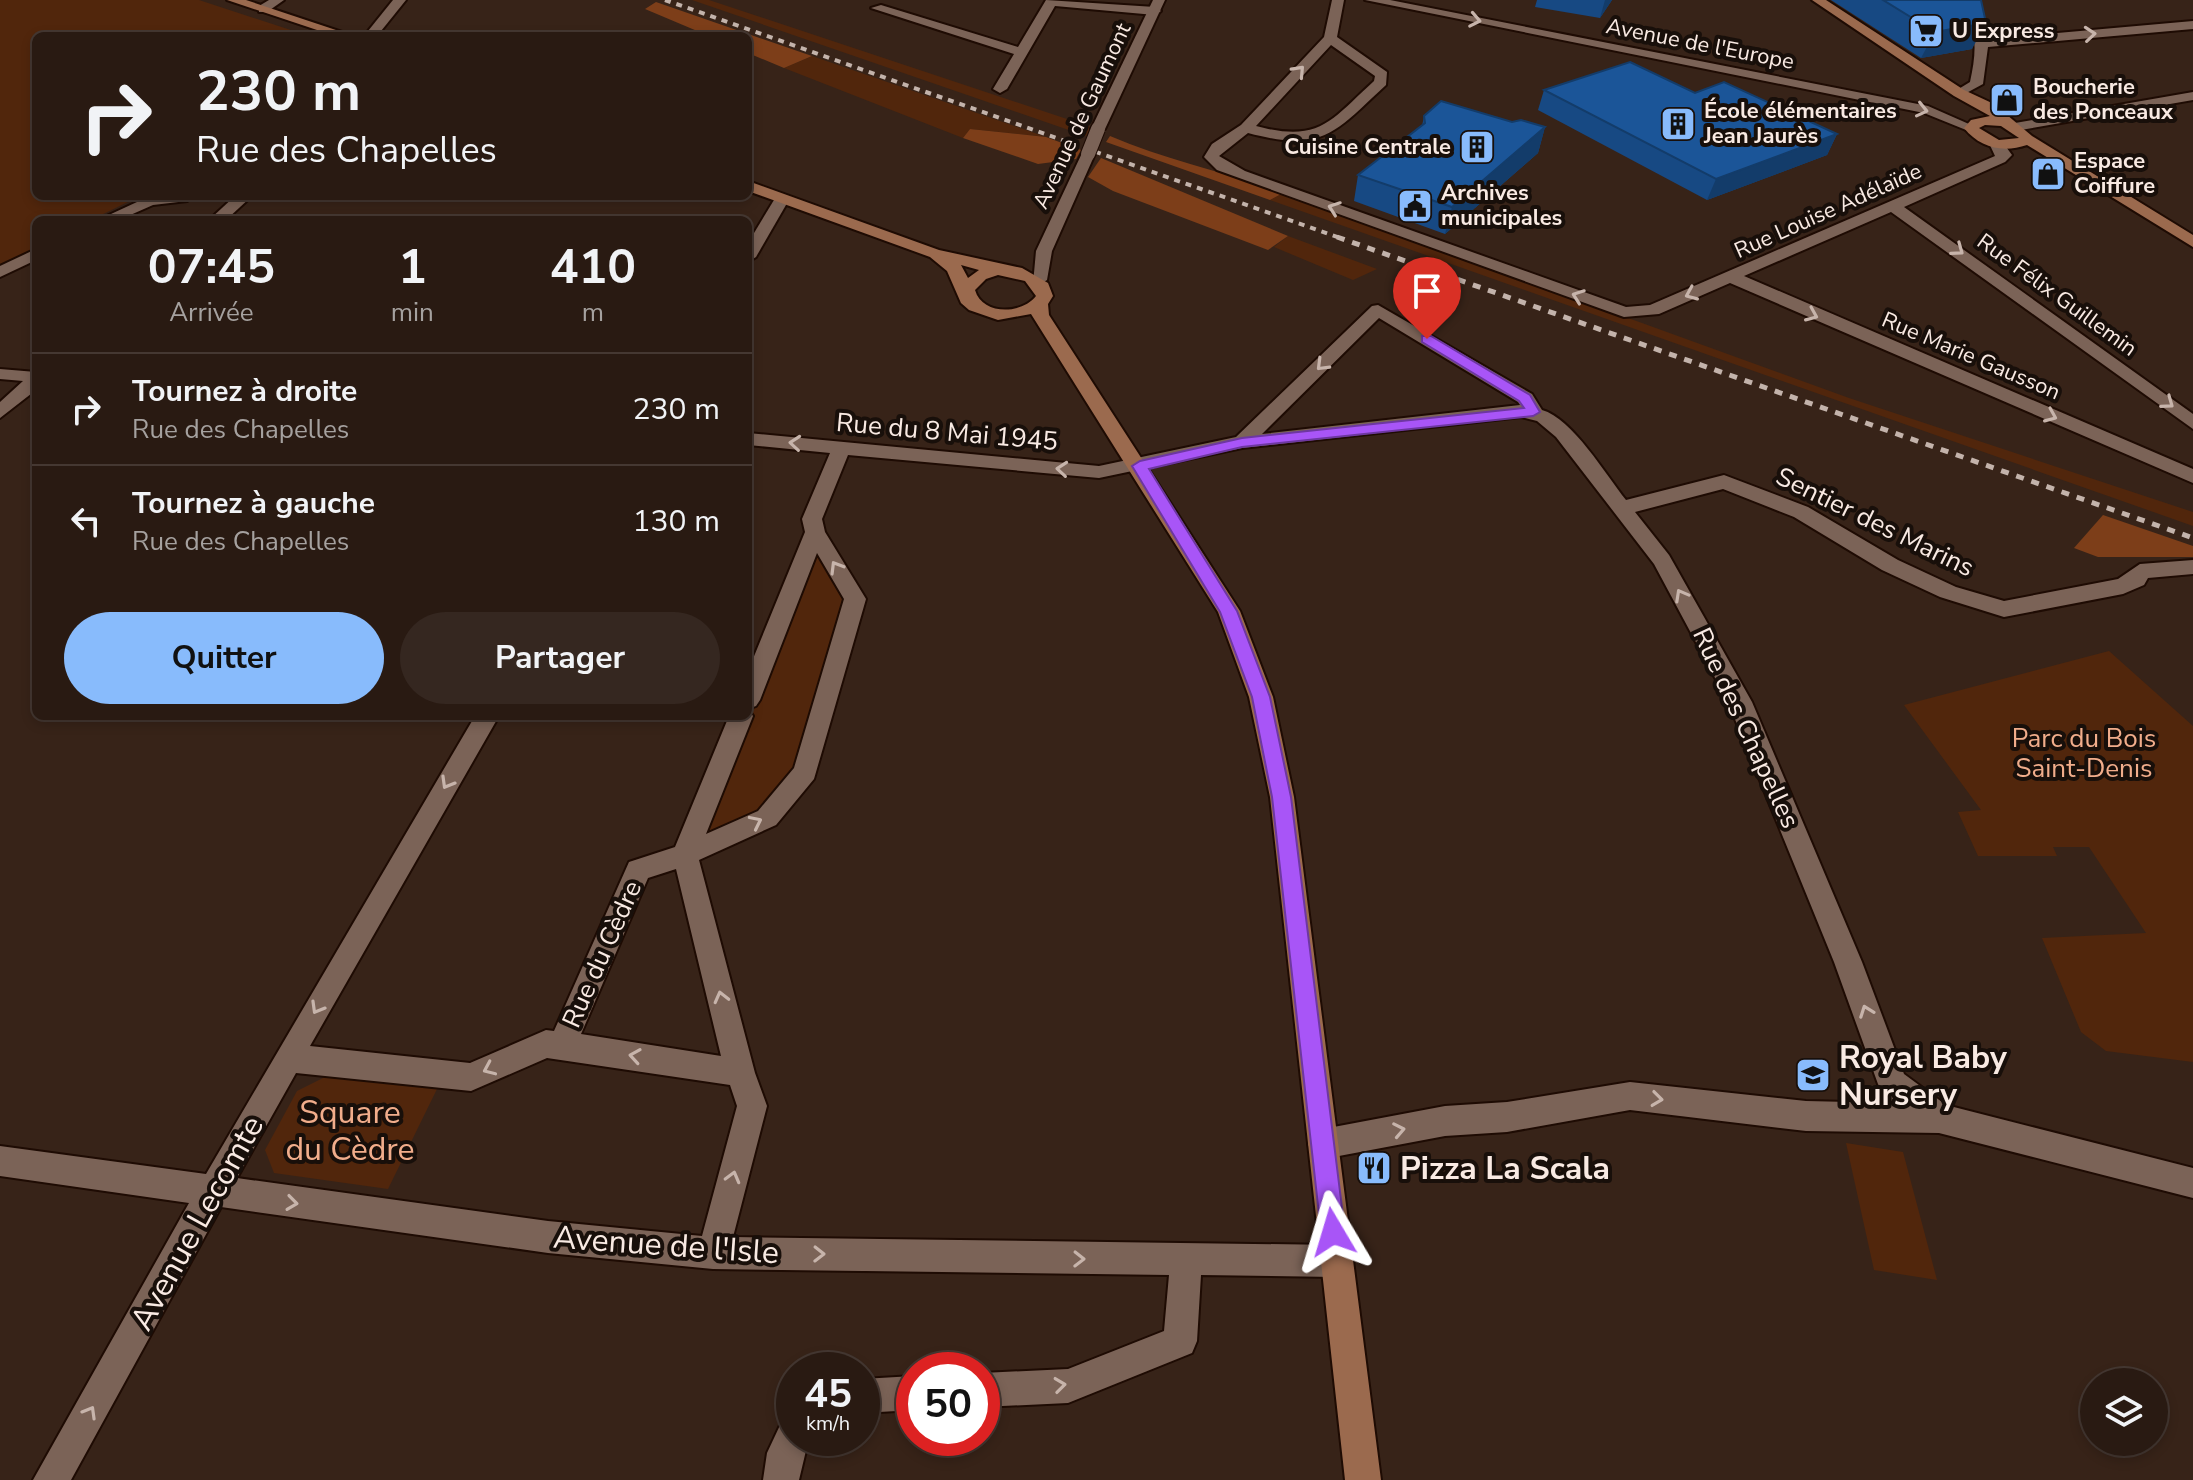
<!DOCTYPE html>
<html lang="fr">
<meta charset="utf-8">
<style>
:root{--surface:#291a12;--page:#352720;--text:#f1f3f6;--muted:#a5a19f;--line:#453832;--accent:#88bbfc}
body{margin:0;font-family:"Nunito Sans",sans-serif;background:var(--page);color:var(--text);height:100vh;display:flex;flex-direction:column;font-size:30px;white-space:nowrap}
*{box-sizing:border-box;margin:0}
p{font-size:26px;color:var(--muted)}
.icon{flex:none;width:44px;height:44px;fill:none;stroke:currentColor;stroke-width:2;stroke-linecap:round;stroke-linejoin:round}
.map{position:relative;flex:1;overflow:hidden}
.side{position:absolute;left:32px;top:216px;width:720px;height:504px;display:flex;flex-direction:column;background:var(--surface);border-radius:12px;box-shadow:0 4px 12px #0003,0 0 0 2px var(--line)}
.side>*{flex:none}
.hud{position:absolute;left:32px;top:32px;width:720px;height:168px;border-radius:12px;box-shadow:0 4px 12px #0003,0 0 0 2px var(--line);background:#291a12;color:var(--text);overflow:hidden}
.buttons{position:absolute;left:2080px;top:1368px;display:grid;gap:16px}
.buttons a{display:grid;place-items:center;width:88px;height:88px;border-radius:50%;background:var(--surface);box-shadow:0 4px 12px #0003,0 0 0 2px var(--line);font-size:40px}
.speed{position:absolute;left:776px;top:1352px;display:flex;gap:16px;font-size:40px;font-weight:700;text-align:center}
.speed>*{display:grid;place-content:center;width:104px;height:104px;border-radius:50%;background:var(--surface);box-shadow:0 4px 12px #0003,0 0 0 2px var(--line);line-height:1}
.speed small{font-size:20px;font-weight:400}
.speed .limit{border:12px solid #d22;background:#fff;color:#111}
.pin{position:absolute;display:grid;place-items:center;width:68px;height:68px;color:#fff;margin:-82px -34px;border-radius:50% 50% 50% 0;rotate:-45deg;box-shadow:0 0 8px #0007}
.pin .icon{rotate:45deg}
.me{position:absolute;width:88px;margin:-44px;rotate:353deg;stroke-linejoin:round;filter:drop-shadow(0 0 6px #0008)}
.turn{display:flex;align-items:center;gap:28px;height:168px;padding:0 32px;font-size:36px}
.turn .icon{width:104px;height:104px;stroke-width:2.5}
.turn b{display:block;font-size:56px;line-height:68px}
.eta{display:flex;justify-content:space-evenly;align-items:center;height:136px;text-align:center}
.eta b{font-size:48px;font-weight:700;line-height:56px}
.cta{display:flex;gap:16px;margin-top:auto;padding:16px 32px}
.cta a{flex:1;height:92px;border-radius:48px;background:var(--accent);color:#111;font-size:32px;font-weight:700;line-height:92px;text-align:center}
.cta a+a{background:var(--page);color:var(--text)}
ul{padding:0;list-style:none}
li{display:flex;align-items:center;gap:24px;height:112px;padding:0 32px;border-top:2px solid var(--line)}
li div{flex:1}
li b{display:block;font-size:30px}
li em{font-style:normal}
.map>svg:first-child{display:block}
.green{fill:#51260c}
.forest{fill:#7d3e19}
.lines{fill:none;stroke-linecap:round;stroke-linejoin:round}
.minor-casing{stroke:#1e0b03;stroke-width:4}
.tertiary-casing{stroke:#1e0b03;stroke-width:4}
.secondary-casing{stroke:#1e0b03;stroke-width:4}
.minor{fill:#7b6357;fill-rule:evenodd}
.tertiary{fill:#7b6357;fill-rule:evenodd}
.secondary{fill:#9b6a4e;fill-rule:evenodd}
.rail-far1{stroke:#c3b3ab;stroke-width:4;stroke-dasharray:6 6;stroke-linecap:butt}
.rail{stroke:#c3b3ab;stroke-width:5;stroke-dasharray:8 8;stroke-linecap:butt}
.tertiary-bridge-casing{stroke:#1e0b03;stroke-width:16;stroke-linecap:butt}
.tertiary-bridge{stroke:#7b6357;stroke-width:14}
.wall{fill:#174983}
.shaded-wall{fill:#133c6a}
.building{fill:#1b5598;stroke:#133c6a;stroke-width:2}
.oneway{stroke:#c7b4ab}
.route{fill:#a855f7;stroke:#6d37a1;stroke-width:2}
.labels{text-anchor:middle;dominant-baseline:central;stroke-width:8;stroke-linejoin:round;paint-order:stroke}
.far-poi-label{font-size:22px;font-weight:bold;fill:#f9eae3;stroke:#180f0a;text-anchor:start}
.far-street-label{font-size:22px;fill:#f9eae3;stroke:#180f0a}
.street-label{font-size:26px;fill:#f9eae3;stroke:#180f0a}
.park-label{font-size:26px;fill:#f1ad8b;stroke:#180f0a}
.near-poi-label{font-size:32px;font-weight:bold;fill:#f9eae3;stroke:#180f0a;text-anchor:start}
.near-park-label{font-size:32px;fill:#f1ad8b;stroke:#180f0a}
.near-street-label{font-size:32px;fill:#f9eae3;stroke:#180f0a}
</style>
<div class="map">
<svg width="2193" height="1480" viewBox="0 0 2193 1480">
<rect width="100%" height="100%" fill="#372318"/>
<g class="green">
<path d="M 0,0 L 199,0 L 309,36 L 36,36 L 36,196 L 140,196 L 91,220 L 36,220 L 36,247 L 0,265 Z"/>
<path d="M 692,0 L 709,0 L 1091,127 L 1086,136 Z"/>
<path d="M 812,56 L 1046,137 L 970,129 L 963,138 L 784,68 Z"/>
<path d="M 1283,193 L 1849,398 L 2193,512 L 2193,526 L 1270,200 Z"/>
<path d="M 1288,236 L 1377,269 L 1353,280 L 1274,247 Z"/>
<path d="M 815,532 L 855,599 L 805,772 L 767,818 L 685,855 L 748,716 L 748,700 Z"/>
<path d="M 2109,651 L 2193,726 L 2193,1062 L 2106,1051 L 2081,1032 L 2042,938 L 2146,933 L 2089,847 L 2053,847 L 2057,856 L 1978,856 L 1958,812 L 1981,810 L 1904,705 Z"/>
<path d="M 331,1074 L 437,1089 L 388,1189 L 274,1173 L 265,1150 L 297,1091 Z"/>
<path d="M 1846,1143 L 1903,1152 L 1937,1280 L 1874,1270 Z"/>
</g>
<g class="forest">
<path d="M 656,2 L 812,56 L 784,68 L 748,53 L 748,36 L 709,36 L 645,9 Z"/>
<path d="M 970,129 L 1046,137 L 1081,150 L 1076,159 L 1038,164 L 963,138 Z"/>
<path d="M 1110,136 C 1166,160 1225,172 1283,193 L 1270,200 L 1106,142 Z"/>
<path d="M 1101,158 L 1288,236 L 1268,250 L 1113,191 L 1088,177 Z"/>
<path d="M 2103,515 L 2193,546 L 2193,557 L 2098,557 L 2074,548 Z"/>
</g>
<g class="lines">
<g class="minor-casing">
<g id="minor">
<path d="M 269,0 L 284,0 L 267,12 L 259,12 L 259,6 Z"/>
<path d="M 393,0 L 406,0 L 377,36 L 364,36 Z"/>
<path d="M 1046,0 L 1155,7 L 1161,11 L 1155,15 L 1055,6 L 1007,89 L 1000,93 L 993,89 L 1014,54 L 871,8 L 881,5 L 1018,47 Z"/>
<path d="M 1332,0 L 1344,0 L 1337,37 L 1387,72 L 1386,85 C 1334,133 1323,153 1248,133 L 1219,156 L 1245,171 L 1626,307 L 1650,305 L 1995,156 L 1989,143 L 2001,140 L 2012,155 L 2005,162 L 1904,207 L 2193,414 L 2193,429 L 1891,212 L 1744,276 L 2193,469 L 2193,483 L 1730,283 L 1659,314 L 1624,317 L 1217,170 L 1204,157 L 1212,144 L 1241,125 L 1324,37 ZM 1331,45 L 1375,76 L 1374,81 C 1330,121 1320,143 1256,126 Z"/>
<path d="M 1958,0 L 1970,0 L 1984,20 L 1988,39 L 2193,21 L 2193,29 L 1988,47 L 1983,84 L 1959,97 L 1952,93 L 1970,82 C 1977,50 1978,27 1958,0 Z"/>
<path d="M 2193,92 L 2193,100 L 2015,131 L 2008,127 L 2015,123 Z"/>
<path d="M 777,195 L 790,198 L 756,257 L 748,262 L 748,243 Z"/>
<path d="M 150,196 L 195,196 L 187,201 L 153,205 L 119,220 L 98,220 Z"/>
<path d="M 235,196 L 252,196 L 226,220 L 209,220 Z"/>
<path d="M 36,249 L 36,260 L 0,277 L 0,266 Z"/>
<path d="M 1378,305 L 1532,394 L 1542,410 C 1572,418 1606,475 1626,500 L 1724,475 L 1808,507 L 1898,560 L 1956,587 L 2004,601 L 2118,579 L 2140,564 L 2193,560 L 2193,574 L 2148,578 L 2144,585 L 2123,594 L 2004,617 L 1940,597 L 1882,570 L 1794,517 L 1723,489 L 1635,512 L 1669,555 L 1752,702 L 1862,962 L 1904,1074 L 1946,1105 L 2193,1168 L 2193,1198 L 1939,1133 L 1806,1131 L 1630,1110 L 1507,1132 L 1445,1136 L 1323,1159 L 1312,1155 L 1308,1144 L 1312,1133 L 1323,1129 L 1445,1106 L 1507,1102 L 1630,1082 L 1806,1101 L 1894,1103 L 1883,1094 L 1878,1084 L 1834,962 L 1728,702 L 1654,564 L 1556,437 L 1537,421 L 1521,417 L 1242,448 L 1099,478 L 848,455 L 822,519 L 825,532 L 866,599 L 814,779 L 776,825 L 699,860 L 755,1073 L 767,1106 L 733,1237 L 1336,1245 L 1347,1250 L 1352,1261 L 1347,1272 L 1336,1277 L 1201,1275 L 1197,1341 L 1192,1353 L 1068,1403 L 982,1407 L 982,1373 L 1068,1369 L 1164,1331 L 1169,1275 L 713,1269 L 548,1253 L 221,1207 L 71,1480 L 33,1480 L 189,1203 L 0,1176 L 0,1146 L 206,1174 L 475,716 L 499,716 L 310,1046 L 470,1063 L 546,1030 L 554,1031 L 629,862 L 675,847 L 729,716 L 748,716 L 748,709 L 753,716 L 706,834 L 758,811 L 794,768 L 844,599 L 817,553 L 760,700 L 756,706 L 748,709 L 748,671 L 805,532 L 802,519 L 830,453 L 748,445 L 748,433 L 1099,466 L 1236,437 L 1372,306 ZM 1379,318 L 1518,402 L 1520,405 L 1262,434 ZM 676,869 L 721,1056 L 581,1034 L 648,878 ZM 547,1058 L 730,1085 L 737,1106 L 702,1236 L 548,1221 L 237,1178 L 296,1073 L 471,1091 Z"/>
<path d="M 0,369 L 36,372 L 36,390 L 0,418 L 0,402 L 23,381 L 0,379 Z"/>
<path d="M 914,1376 L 914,1410 L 862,1413 L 862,1379 Z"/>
<path d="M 794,1416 L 794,1438 L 809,1438 L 799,1480 L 763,1480 L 767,1453 L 782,1421 Z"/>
</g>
</g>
<g class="tertiary-casing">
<g id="tertiary">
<path d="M 1153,0 L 1165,0 L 1105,129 L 1093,132 L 1091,129 Z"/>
<path d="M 1365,0 L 1390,0 L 1928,106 L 1978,128 L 1971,132 L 1924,113 Z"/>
<path d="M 1083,151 L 1095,154 L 1052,251 L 1047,280 L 1039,285 L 1033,284 L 1036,251 Z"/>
</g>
</g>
<g class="secondary-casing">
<g id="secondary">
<path d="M 227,0 L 246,0 L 354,36 L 335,36 Z"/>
<path d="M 1812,0 L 1826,0 L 1964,90 L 1994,104 L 2032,136 L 2193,235 L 2193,247 L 2027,145 C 2003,153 1980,148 1964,128 L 1971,120 L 1990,116 L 1954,96 ZM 1985,125 L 2001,126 L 2019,138 L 1999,140 L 1979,128 Z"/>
<path d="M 748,181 L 939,250 L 1022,268 L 1048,283 L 1053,296 L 1048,304 L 1049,315 L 1240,611 L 1273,697 L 1294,797 L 1381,1480 L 1345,1480 L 1270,797 L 1249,697 L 1218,612 L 1031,314 L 998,320 L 969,310 L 961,303 L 947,271 L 930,257 L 748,191 ZM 961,265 L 979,270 L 968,278 ZM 998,275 L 1025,281 L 1036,296 C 1021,315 982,315 975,290 L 986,279 Z"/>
</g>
</g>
<use href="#minor" class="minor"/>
<use href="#tertiary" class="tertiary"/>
<use href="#secondary" class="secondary"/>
<path class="rail-far1" d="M 665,0 L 1343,239"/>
<path class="rail" d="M 1337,237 L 2193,538"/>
<g class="tertiary-bridge-casing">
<path id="tertiary-bridge" d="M 1088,154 L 1098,129"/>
</g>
<use href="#tertiary-bridge" class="tertiary-bridge"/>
</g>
<g class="wall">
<path d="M 1537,0 L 1612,0 L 1600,18 L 1535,7 Z"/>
<path d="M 1831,0 L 1981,0 L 1972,49 L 1921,58 Z"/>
<path d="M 1544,90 L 1695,93 L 1837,134 L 1827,155 L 1707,200 L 1538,110 Z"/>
<path d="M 1424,116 L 1512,122 L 1545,127 L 1538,153 L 1445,234 L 1354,201 L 1358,175 L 1422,126 Z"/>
</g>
<g class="shaded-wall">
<path d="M 1605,0 L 1612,0 L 1600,18 Z"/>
<path d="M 1986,23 L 1972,49 L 1921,58 L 1935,32 Z"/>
<path d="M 1545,127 L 1538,153 L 1445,234 L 1452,207 Z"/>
<path d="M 1837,134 L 1827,155 L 1707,200 L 1716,179 Z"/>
</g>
<g class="building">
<path d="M 1883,0 L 1981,0 L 1986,23 L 1935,32 Z"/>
<path d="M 1630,62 L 1695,93 L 1724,82 L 1837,134 L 1716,179 L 1544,90 Z"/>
<path d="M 1441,101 L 1512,122 L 1521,120 L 1545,127 L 1452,207 L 1358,175 L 1425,123 L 1424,116 Z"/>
</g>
<defs><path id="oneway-chevron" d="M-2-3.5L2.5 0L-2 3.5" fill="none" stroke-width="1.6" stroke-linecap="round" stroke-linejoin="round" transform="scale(2)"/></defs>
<g class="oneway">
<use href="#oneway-chevron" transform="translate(1475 20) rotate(11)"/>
<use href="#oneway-chevron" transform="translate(2090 34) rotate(-5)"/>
<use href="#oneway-chevron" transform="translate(1299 71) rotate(-47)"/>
<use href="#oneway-chevron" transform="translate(1922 110) rotate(13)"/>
<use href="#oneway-chevron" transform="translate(1334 208) rotate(-160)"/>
<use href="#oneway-chevron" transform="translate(1958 250) rotate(36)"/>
<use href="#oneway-chevron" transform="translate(1691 294) rotate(157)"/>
<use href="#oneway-chevron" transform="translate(1578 296) rotate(-160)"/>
<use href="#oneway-chevron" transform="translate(1812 315) rotate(23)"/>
<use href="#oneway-chevron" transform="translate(1322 365) rotate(135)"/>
<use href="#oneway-chevron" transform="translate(2168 403) rotate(36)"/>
<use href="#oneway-chevron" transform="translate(2051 416) rotate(23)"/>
<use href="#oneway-chevron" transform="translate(795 443) rotate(-175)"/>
<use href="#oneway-chevron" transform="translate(1062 469) rotate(-175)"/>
<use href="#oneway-chevron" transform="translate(836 567) rotate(-121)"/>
<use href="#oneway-chevron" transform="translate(1681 595) rotate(-119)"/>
<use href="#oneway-chevron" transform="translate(447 783) rotate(120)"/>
<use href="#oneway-chevron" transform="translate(756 822) rotate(-26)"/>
<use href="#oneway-chevron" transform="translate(721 997) rotate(-104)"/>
<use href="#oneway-chevron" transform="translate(317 1008) rotate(120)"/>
<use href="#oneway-chevron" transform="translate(1866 1011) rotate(-110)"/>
<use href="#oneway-chevron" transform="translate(635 1056) rotate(-171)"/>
<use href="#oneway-chevron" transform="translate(489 1069) rotate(156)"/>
<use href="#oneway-chevron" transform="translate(1657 1099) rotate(7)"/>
<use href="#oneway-chevron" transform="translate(1399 1130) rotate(-11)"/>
<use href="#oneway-chevron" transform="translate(733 1177) rotate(-75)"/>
<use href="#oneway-chevron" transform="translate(292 1203) rotate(8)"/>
<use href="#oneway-chevron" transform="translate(819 1254) rotate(1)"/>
<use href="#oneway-chevron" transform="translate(1079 1259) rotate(1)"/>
<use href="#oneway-chevron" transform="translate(1060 1385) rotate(-7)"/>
<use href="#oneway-chevron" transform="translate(90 1412) rotate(-60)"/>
</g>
<path class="route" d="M 1422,336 L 1431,336 L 1530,395 L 1540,412 L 1533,416 L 1242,447 L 1149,469 L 1237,611 L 1270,697 L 1291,797 L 1345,1232 L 1341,1241 L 1333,1244 L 1324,1241 L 1321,1232 L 1272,797 L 1252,697 L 1220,612 L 1132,466 L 1140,461 L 1242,438 L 1524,408 L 1519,401 L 1422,342 Z"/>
<defs>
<g id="supermarket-square" transform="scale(1.8)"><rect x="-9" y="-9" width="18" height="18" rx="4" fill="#88bbfc" stroke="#180f0a"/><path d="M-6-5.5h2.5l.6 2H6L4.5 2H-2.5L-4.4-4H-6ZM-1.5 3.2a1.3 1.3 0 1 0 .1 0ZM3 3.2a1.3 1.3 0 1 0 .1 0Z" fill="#111"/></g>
<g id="shop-square" transform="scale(1.8)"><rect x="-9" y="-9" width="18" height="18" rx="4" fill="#88bbfc" stroke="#180f0a"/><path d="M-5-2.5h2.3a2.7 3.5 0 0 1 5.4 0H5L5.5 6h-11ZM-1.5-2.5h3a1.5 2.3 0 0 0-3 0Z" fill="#111"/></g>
<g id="building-square" transform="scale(1.8)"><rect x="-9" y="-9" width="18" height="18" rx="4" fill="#88bbfc" stroke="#180f0a"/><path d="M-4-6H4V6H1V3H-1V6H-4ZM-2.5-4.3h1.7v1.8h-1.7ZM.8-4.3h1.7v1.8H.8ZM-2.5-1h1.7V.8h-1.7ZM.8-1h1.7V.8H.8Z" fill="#111"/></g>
<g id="civic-square" transform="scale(1.8)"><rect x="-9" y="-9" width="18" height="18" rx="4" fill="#88bbfc" stroke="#180f0a"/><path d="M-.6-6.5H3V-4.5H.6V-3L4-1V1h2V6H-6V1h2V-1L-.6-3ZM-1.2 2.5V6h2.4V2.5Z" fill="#111"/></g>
<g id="school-square" transform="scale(1.8)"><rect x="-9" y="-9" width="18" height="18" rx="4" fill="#88bbfc" stroke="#180f0a"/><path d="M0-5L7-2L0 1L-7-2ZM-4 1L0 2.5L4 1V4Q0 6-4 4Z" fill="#111"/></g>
<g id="restaurant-square" transform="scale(1.8)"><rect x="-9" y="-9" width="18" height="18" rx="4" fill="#88bbfc" stroke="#180f0a"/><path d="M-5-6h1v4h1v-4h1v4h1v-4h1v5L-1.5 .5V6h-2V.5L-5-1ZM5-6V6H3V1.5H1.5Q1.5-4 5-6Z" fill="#111"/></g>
</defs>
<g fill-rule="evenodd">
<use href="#supermarket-square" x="1926" y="31"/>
<use href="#shop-square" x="2007" y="100"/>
<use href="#building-square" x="1678" y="124"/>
<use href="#building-square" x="1477" y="147"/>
<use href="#shop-square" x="2048" y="174"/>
<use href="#civic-square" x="1415" y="206"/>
<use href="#school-square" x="1813" y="1075"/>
<use href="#restaurant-square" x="1374" y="1168"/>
</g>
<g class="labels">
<g class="far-poi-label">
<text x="1952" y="31">U Express</text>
<text x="2033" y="87">Boucherie<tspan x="2033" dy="25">des Ponceaux</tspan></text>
<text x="1704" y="111">École élémentaires<tspan x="1704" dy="25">Jean Jaurès</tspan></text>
<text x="1451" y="147" text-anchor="end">Cuisine Centrale</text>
<text x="2074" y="161">Espace<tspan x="2074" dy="25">Coiffure</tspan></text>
<text x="1441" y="193">Archives<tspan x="1441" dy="25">municipales</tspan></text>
</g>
<g class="far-street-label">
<text transform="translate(1700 44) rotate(11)">Avenue de l'Europe</text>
<text transform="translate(1082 116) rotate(-65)">Avenue de Gaumont</text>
<text transform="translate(1828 211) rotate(-24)">Rue Louise Adélaïde</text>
<text transform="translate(2057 295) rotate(36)">Rue Félix Guillemin</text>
<text transform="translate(1971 356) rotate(23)">Rue Marie Gausson</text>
</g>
<g class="street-label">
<text transform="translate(947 432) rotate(5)">Rue du 8 Mai 1945</text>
<text transform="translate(1875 522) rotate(26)">Sentier des Marins</text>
<text transform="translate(1746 728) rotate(65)">Rue des Chapelles</text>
<text transform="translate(602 954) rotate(-66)">Rue du Cèdre</text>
</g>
<g class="park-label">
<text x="2084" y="738">Parc du Bois<tspan x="2084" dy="30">Saint-Denis</tspan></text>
</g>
<g class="near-poi-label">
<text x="1839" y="1057">Royal Baby<tspan x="1839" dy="37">Nursery</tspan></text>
<text x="1400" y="1168">Pizza La Scala</text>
</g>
<g class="near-park-label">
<text x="350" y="1112">Square<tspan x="350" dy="37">du Cèdre</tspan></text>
</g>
<g class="near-street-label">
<text transform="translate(197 1223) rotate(-61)">Avenue Lecomte</text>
<text transform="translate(666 1245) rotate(4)">Avenue de l'Isle</text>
</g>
</g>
</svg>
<div class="buttons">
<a><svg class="icon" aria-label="layers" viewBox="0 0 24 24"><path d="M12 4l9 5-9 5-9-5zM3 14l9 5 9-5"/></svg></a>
</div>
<div class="speed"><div>45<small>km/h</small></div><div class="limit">50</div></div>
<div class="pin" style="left:1427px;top:339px;background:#d93025"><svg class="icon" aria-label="arrive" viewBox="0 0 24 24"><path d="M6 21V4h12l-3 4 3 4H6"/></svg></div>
<svg class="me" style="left:1333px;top:1232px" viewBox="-20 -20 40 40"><path d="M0-17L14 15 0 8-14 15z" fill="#a855f7" stroke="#fff" stroke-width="4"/></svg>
<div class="hud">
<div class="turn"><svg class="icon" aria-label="right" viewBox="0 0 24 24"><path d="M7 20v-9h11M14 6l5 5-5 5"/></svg><div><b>230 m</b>Rue des Chapelles</div></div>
</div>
<section class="side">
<div class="eta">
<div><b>07:45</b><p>Arrivée</p></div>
<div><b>1</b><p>min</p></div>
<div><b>410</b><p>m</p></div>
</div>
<ul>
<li><svg class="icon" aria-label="right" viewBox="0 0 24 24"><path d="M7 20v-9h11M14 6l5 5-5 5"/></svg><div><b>Tournez à droite</b><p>Rue des Chapelles</p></div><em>230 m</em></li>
<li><svg class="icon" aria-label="left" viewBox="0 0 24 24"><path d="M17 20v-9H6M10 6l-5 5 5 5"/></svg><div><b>Tournez à gauche</b><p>Rue des Chapelles</p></div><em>130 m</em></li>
</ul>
<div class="cta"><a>Quitter</a><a>Partager</a></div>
</section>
</div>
